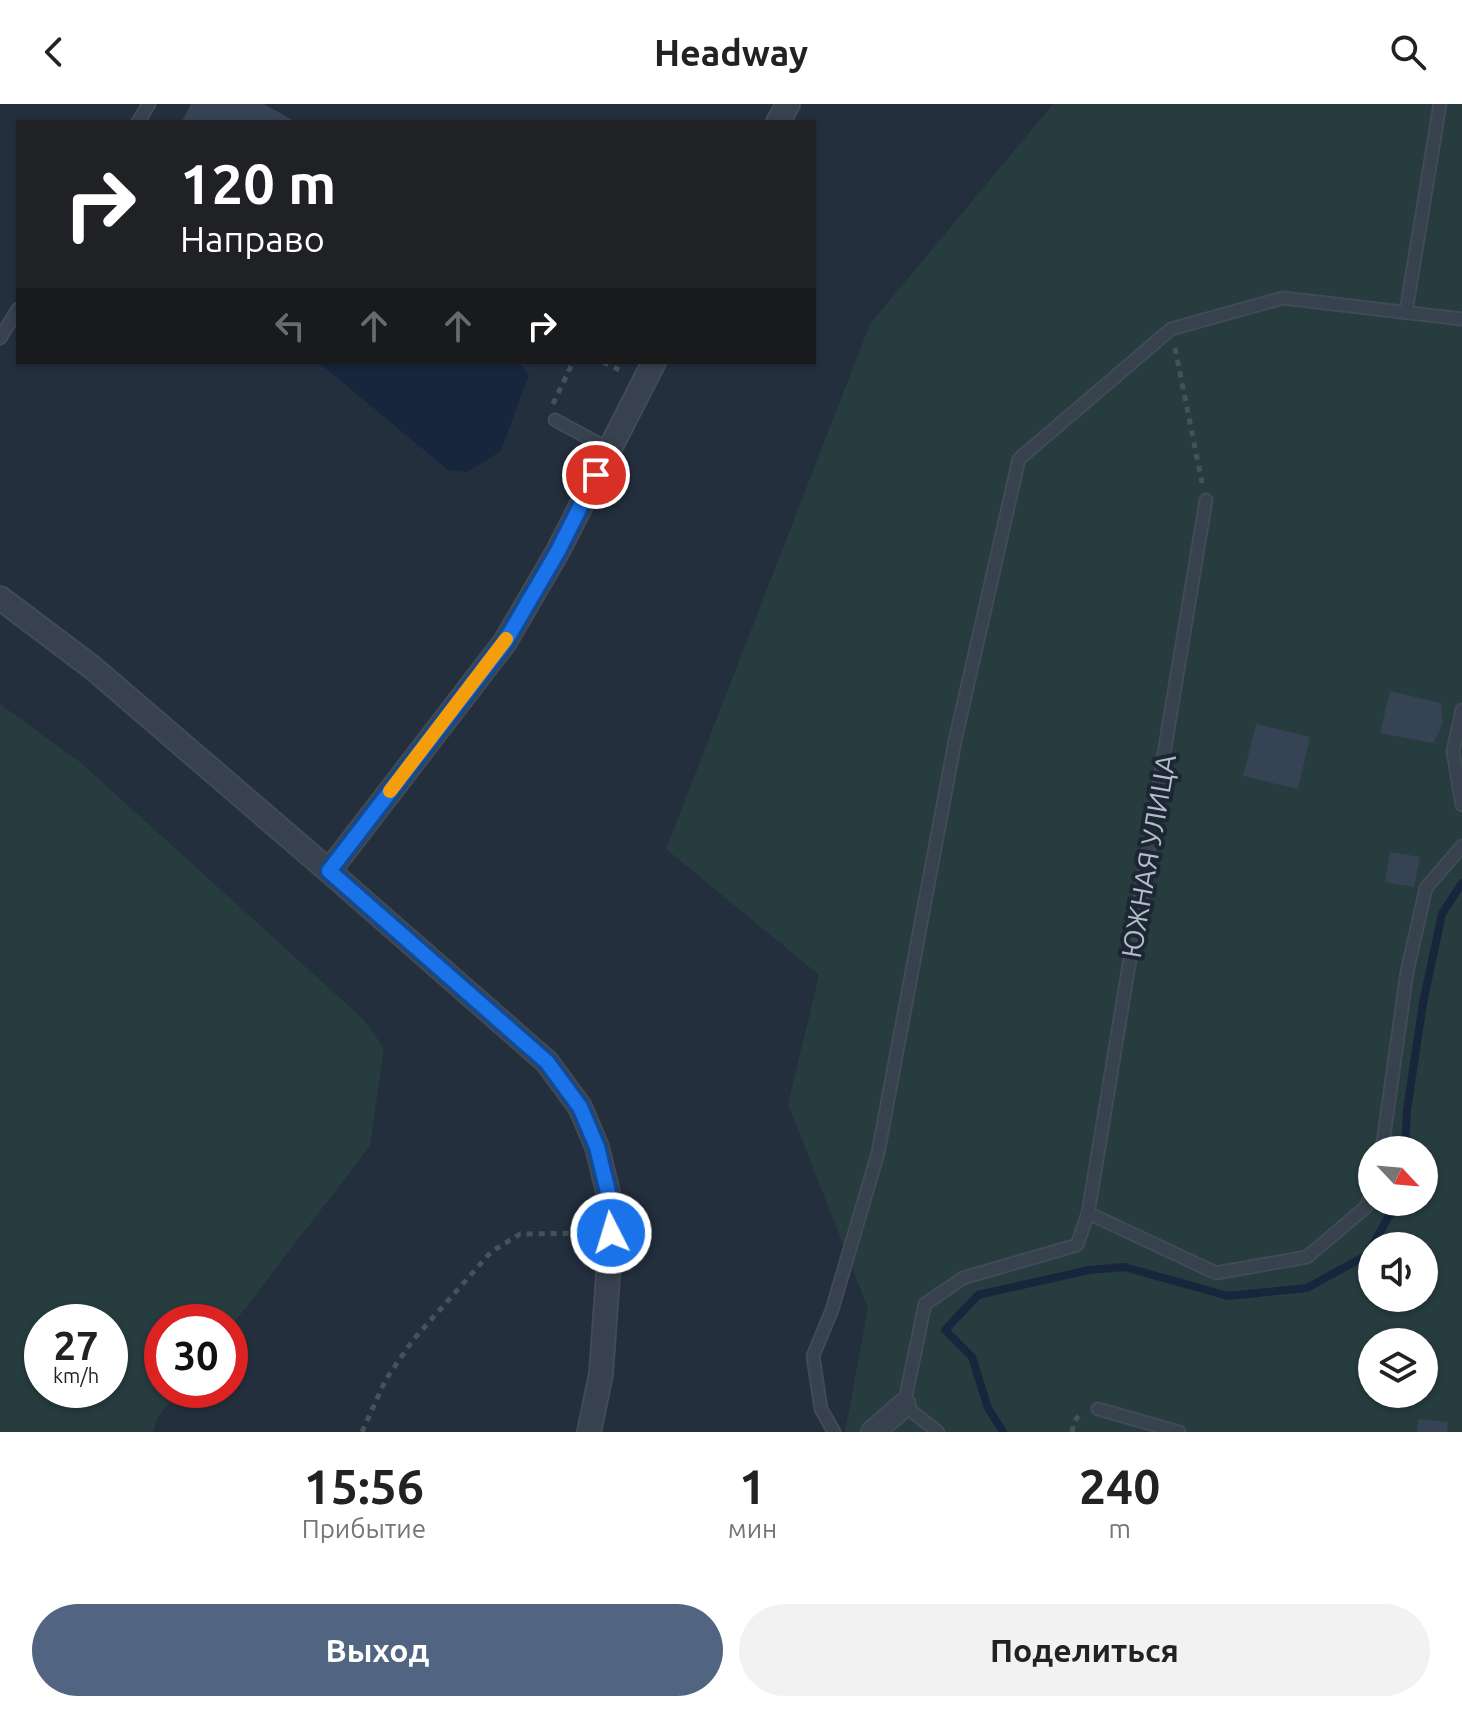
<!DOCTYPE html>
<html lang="ru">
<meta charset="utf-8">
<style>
:root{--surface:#fff;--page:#f2f2f2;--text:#222;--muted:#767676;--accent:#516482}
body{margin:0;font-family:Ubuntu,sans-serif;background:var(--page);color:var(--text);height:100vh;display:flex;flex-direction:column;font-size:30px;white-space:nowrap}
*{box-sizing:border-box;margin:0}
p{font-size:26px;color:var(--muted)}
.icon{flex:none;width:44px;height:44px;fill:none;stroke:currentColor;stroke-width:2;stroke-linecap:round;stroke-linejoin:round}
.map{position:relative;height:1328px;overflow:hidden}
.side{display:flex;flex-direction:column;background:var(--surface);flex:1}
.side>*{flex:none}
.hud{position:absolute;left:16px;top:16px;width:800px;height:244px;border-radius:0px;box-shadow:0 2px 6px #0004;background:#202124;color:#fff;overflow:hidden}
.needle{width:52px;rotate:116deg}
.fabs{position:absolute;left:1358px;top:1032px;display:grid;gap:16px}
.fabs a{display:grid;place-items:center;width:80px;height:80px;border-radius:50%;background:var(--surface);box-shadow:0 2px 6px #0004;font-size:40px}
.speed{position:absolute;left:24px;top:1200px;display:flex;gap:16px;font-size:40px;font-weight:700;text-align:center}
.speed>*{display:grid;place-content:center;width:104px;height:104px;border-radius:50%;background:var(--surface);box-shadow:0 2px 6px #0004;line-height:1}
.speed small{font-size:20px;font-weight:400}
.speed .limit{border:12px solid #d22;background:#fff;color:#111}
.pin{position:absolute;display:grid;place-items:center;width:68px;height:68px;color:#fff;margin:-34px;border:4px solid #fff;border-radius:50%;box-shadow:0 2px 8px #0007}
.me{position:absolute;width:88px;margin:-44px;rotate:355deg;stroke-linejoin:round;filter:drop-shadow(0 0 6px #0008)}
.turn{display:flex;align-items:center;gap:28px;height:168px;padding:0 32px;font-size:36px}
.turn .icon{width:104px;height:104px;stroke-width:2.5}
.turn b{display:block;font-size:56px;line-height:68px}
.lanes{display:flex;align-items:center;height:76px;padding:0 32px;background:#0003;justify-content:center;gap:40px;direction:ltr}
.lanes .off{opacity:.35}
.eta{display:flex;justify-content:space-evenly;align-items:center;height:136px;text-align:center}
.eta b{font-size:48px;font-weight:700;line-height:56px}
.cta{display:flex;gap:16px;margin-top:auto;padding:16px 32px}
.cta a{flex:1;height:92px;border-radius:48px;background:var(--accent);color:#fff;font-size:32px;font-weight:700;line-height:92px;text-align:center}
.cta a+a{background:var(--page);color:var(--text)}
header{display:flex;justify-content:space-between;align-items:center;height:104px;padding:0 32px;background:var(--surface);font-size:36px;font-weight:700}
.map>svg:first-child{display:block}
.green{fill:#263c3f;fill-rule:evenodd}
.water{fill:#17263c}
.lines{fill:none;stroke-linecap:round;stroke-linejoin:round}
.stream{stroke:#17263c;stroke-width:8}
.building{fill:#364354}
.lane-casing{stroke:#414a57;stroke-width:15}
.street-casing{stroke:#414a57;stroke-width:26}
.path{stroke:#3f5557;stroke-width:5;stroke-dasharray:6 6;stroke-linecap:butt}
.lane{stroke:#38414e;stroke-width:11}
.street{stroke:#38414e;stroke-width:22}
.route-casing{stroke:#114b97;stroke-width:20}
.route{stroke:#1a73e8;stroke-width:14}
.slow{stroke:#f59e0b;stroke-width:14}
.labels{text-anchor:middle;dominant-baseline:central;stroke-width:8;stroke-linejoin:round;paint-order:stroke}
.street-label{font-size:28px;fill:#b4bcc9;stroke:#1d2633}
</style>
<header><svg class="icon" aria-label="back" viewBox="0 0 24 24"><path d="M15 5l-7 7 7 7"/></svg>Headway<svg class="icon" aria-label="search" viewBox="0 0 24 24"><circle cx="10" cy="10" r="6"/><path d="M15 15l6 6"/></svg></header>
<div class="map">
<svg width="1462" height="1328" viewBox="0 0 1462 1328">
<rect width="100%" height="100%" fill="#242f3e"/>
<g class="green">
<path d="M 1053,0 L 1462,0 L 1462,1328 L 845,1328 L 868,1204 L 788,1000 L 819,871 L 666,745 L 870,220 ZM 1372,1046 L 1424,1046 L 1424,1098 L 1372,1098 ZM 1372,1142 L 1424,1142 L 1424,1194 L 1372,1194 ZM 1372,1238 L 1424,1238 L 1424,1290 L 1372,1290 Z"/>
<path d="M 0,600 L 80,658 L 363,915 L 384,944 L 370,1042 L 230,1224 L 230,1218 L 162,1218 L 162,1286 L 181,1286 L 158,1312 L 153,1328 L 0,1328 ZM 42,1218 L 110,1218 L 110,1286 L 42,1286 Z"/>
</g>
<path class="water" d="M 318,258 L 517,258 L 529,270 L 501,347 L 467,368 L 448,366 Z"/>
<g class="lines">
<g class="stream">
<path d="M 1405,1046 L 1407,1006 L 1423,899 L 1442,810 L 1462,779"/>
<path d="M 1372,1142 L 1397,1098"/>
<path d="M 1003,1328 L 988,1304 L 972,1253 L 945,1226 L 978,1191 L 1089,1166 L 1124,1163 L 1228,1192 L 1307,1184 L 1367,1151 L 1372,1142"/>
</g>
</g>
<g class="building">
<path d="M 191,0 L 264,0 L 296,18 L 184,18 L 182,17 Z"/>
<path d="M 1390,587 L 1441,599 L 1443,620 L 1433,639 L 1380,629 Z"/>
<path d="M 1256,620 L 1310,633 L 1298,685 L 1243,672 Z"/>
<path d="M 1390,748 L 1420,753 L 1414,783 L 1385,778 Z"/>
<path d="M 1418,1315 L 1448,1318 L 1447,1328 L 1417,1328 Z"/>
</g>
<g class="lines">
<g class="lane-casing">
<g id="lane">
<path d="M 138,18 L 149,0"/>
<path d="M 1406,208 L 1440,0"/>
<path d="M 0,234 L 18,205"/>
<path d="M 555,316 L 609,345"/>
<path d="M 1462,606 L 1453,647 L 1462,701"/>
<path d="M 1382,1046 L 1407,868 L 1426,784 L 1462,742"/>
<path d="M 1088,1109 L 1206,396"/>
<path d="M 1098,1305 L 1179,1328"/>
<path d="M 834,1328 L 821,1305 L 813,1252 L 832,1206 L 878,1049 L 955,637 L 1019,355 L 1171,225 L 1283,194 L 1462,215"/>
<path d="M 938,1328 L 904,1301 L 925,1200 L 963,1174 L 1077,1141 L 1088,1109 L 1216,1169 L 1307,1153 L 1366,1103 L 1372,1087"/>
</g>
</g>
<g class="street-casing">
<g id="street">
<path d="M 778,18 L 788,0"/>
<path d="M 0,494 L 93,564 L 329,767 L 547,958 L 580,1003 L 597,1043 L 608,1088 L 611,1129 L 601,1270 L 589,1328"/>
<path d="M 329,767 L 505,538 L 558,447 L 654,258"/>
<path d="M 873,1328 L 904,1301"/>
</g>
</g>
<g class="path">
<path d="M 1175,244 L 1202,379"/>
<path d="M 603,258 L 624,268"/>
<path d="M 553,300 L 573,258"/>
<path d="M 362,1328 L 386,1275 L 413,1236 L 491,1148 L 520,1130 L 589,1129"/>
<path d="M 1072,1328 L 1074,1318 L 1082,1307"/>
</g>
<use href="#lane" class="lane"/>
<use href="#street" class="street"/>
</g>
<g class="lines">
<g class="route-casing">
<path id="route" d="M 596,371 L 558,447 L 505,538 L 329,767 L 547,958 L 580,1003 L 597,1043 L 608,1088 L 611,1129"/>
</g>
<use href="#route" class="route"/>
<path class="slow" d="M 390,687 L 506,535"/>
</g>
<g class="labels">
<g class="street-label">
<text transform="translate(1148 752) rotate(-80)">ЮЖНАЯ УЛИЦА</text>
</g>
</g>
</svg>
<div class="fabs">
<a><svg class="needle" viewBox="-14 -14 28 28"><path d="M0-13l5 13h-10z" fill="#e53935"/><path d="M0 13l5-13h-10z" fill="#767676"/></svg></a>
<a><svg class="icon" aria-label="sound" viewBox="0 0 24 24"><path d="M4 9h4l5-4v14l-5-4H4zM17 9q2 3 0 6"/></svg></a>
<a><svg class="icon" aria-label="layers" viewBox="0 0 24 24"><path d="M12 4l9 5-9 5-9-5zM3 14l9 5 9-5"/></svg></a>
</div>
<div class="speed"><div>27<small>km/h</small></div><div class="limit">30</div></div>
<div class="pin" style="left:596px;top:371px;background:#d93025"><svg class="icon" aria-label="arrive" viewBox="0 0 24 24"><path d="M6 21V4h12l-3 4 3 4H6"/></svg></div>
<svg class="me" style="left:611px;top:1129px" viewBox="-20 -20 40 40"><circle r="17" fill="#1a73e8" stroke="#fff" stroke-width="3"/><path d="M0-11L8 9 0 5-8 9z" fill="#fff"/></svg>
<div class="hud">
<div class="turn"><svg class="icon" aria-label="right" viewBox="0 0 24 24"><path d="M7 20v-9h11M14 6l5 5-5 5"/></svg><div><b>120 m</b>Направо</div></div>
<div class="lanes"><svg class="icon off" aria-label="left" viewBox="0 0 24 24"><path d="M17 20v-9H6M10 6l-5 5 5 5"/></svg><svg class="icon off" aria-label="ahead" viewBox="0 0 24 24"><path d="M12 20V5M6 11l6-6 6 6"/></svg><svg class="icon off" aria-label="ahead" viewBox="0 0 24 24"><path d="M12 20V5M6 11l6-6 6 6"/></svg><svg class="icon" aria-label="right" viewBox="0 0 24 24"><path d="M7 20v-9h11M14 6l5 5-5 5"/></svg></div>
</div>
</div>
<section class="side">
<div class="eta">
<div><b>15:56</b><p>Прибытие</p></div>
<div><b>1</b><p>мин</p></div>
<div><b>240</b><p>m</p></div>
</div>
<div class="cta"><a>Выход</a><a>Поделиться</a></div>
</section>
